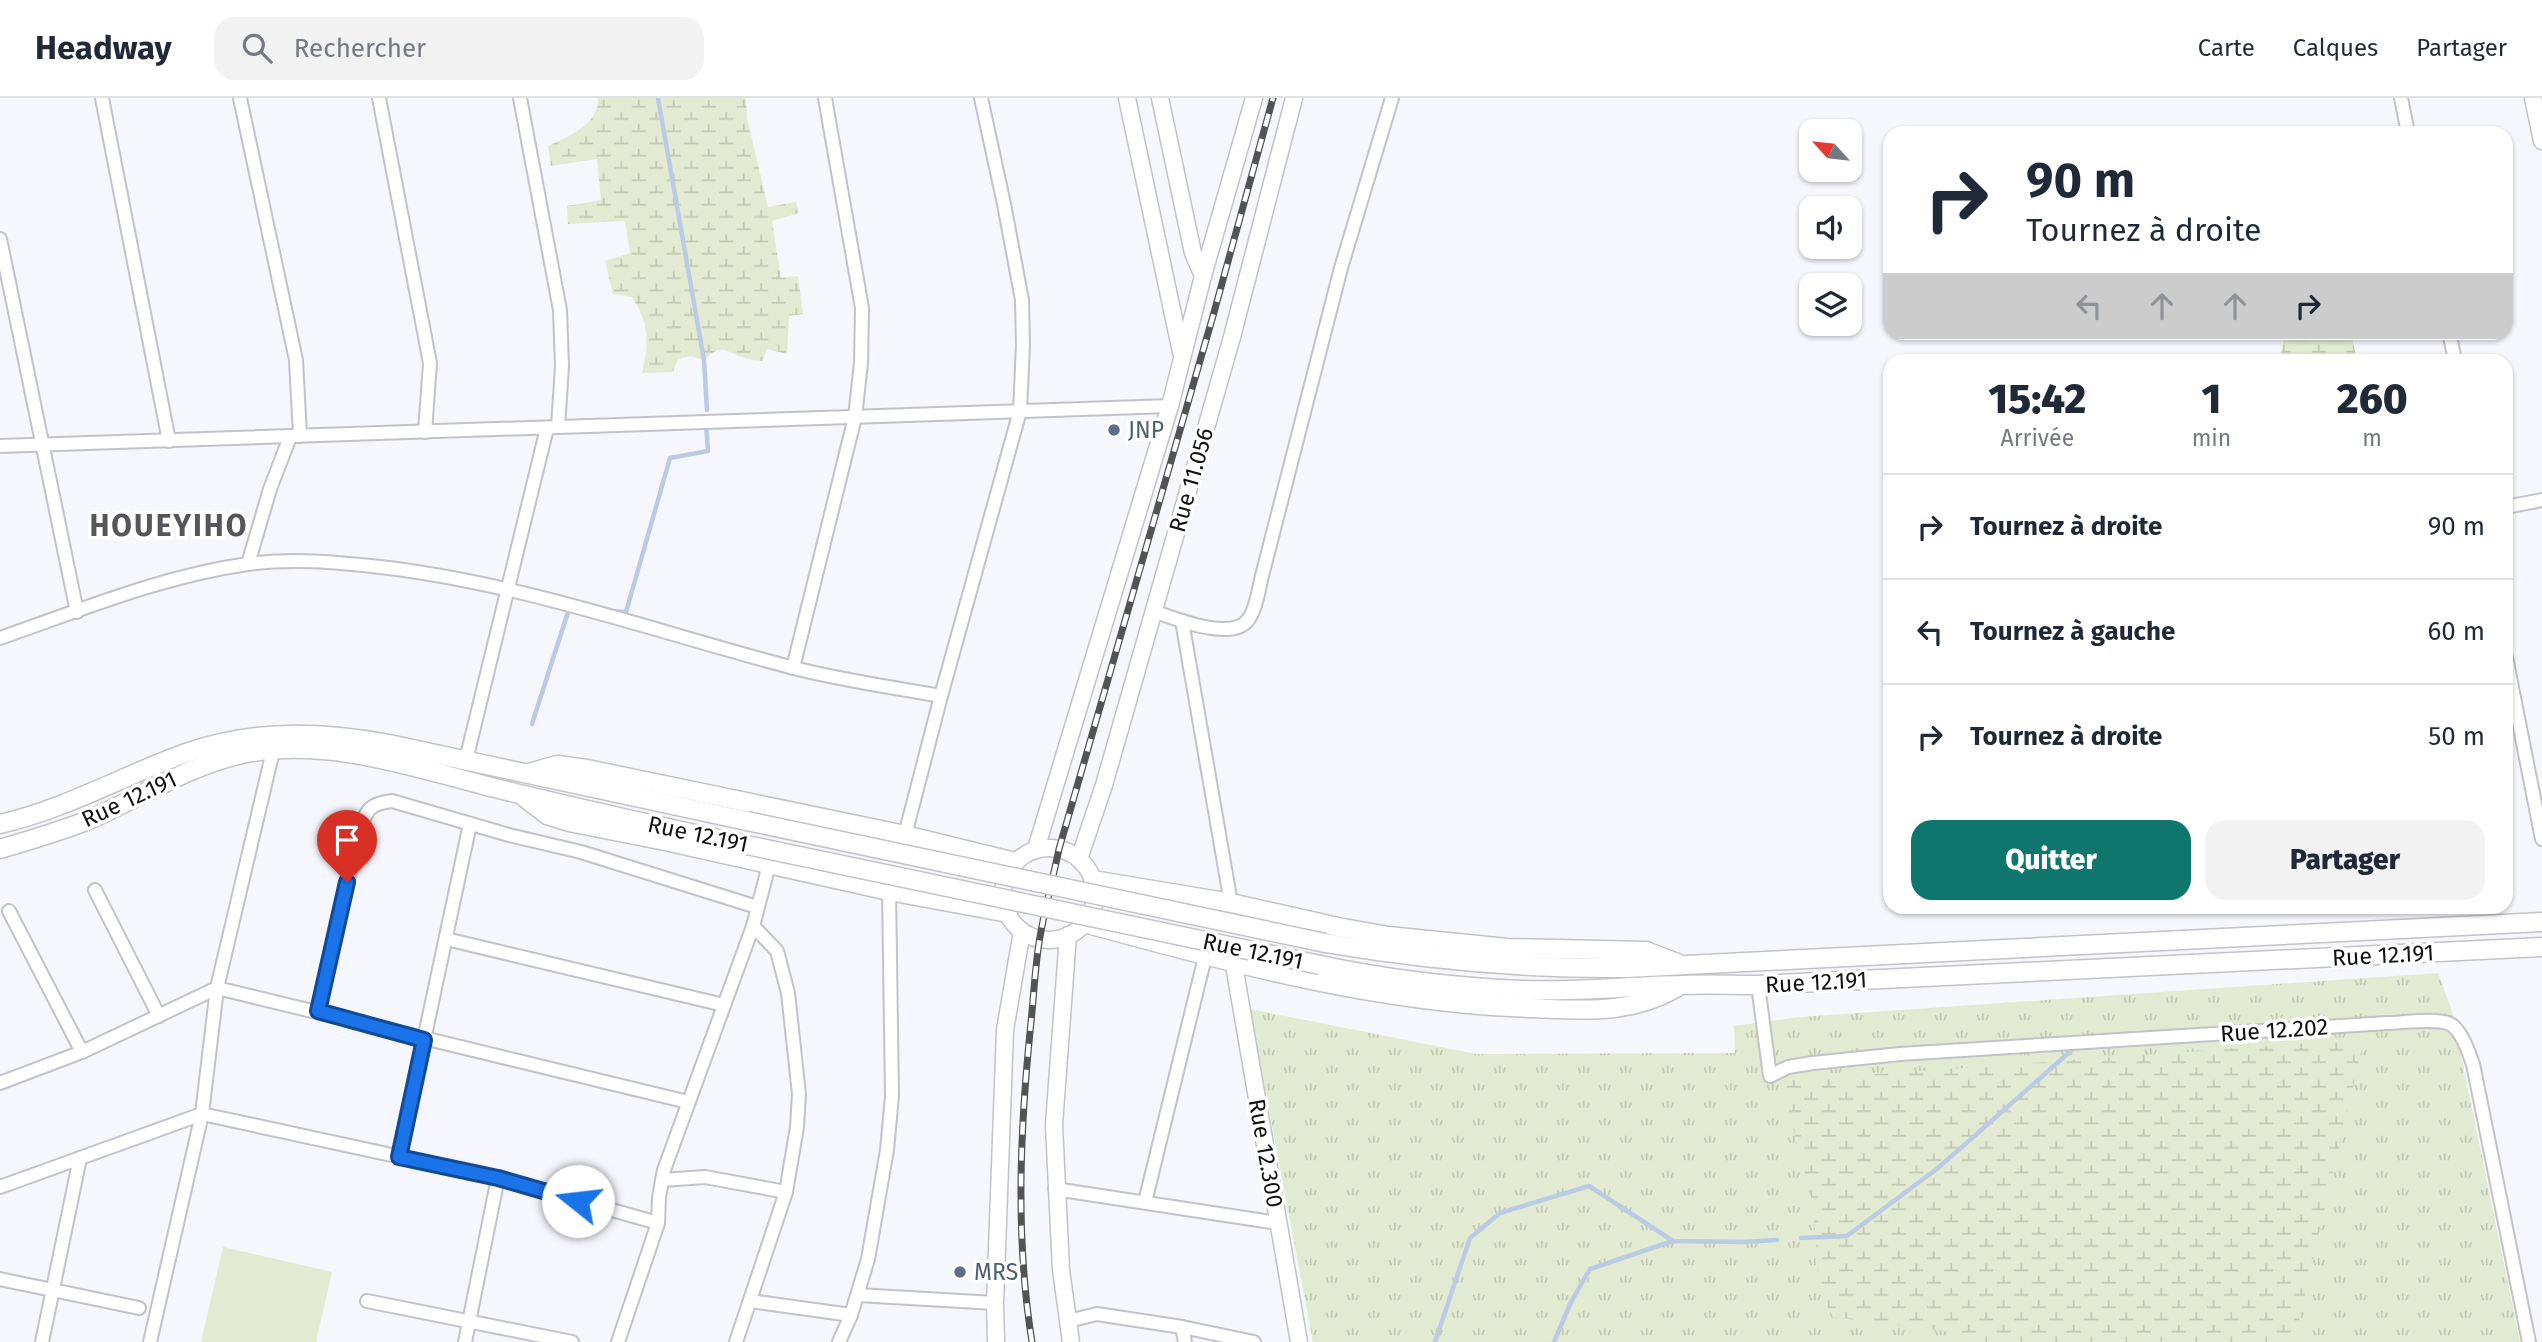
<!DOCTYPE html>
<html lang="fr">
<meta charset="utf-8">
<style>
:root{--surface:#fff;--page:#f2f2f3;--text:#1f2937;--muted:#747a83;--line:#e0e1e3;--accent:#0f766e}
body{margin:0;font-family:"Fira Sans",sans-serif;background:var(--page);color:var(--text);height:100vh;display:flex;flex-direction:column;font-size:26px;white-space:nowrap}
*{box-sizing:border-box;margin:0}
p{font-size:23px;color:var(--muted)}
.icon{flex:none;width:38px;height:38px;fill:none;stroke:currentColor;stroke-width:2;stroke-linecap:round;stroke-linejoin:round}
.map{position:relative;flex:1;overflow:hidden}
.details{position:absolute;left:1883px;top:256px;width:630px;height:560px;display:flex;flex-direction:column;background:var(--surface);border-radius:21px;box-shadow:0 2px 5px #0004}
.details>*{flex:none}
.guide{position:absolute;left:1883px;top:28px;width:630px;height:214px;border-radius:21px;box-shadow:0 2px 5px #0004;background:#fff;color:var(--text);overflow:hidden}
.needle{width:46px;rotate:297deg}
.buttons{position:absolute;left:1799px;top:21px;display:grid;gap:14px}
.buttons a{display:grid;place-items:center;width:63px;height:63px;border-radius:14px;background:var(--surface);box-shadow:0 2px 5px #0004;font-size:35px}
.pin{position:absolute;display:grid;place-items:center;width:60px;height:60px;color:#fff;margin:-72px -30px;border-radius:50% 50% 50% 0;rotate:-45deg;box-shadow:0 0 7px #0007}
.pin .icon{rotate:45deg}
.me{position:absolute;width:77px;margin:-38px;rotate:286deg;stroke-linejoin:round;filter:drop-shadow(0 0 5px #0008)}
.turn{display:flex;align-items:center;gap:24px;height:147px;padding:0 28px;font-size:32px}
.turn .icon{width:91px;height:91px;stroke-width:2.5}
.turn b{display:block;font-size:49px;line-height:60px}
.lanes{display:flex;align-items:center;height:66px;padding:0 28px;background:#0003;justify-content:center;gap:35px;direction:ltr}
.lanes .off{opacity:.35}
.eta{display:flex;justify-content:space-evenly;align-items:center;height:119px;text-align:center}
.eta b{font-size:42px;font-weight:800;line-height:49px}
.button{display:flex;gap:14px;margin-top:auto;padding:14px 28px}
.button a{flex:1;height:80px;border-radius:21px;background:var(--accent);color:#fff;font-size:28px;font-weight:800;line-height:80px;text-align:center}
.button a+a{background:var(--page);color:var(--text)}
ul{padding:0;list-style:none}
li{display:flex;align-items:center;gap:21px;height:105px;padding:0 28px;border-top:2px solid var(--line)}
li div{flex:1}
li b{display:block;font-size:26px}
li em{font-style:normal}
header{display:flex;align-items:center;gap:42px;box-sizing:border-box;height:98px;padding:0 35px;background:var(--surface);border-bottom:2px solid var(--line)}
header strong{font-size:33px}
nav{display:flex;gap:38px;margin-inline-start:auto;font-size:24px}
.search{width:490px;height:63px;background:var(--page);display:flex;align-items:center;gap:18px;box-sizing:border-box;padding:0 24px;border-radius:21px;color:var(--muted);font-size:26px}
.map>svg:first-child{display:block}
.grass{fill:url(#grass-tufts)}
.wetland{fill:url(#wetland-marsh)}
.garden{fill:#e2ebd1}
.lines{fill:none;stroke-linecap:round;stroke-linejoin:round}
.stream{stroke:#bbcbe6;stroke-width:4.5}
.street-casing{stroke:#c2c2c8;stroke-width:16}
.secondary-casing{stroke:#c2c2c8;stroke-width:19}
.primary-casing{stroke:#c2c2c8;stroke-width:21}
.street{stroke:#fff;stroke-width:12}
.secondary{stroke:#fff;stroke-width:16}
.primary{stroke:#fff;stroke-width:18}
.rail-casing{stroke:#535356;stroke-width:7}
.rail{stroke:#fff;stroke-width:4.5;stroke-dasharray:13;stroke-linecap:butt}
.primary-bridge-casing{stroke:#c2c2c8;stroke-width:21;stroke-linecap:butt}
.primary-bridge{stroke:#fff;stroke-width:18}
.route-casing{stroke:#114b97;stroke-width:18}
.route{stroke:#1a73e8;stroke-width:12}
.service-dot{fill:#5c6f8a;stroke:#fff;stroke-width:2.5}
.labels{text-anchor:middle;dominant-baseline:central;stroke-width:7;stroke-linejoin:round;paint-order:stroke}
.service-label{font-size:23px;fill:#4e5e75;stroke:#fff;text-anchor:start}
.street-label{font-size:23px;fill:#111113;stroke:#fff}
.district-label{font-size:30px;font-weight:bold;letter-spacing:2px;fill:#56555b;stroke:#fff}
</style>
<header>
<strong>Headway</strong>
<div class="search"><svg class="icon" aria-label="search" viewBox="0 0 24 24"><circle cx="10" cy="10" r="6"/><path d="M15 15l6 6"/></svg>Rechercher</div>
<nav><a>Carte</a><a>Calques</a><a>Partager</a></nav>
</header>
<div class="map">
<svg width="2542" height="1244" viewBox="0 0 2542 1244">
<defs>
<pattern id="grass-tufts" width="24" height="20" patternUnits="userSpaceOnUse" patternTransform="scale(1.75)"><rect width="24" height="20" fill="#e2ebd1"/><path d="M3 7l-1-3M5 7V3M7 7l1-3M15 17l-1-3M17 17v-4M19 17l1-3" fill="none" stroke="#c1c8b3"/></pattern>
<pattern id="wetland-marsh" width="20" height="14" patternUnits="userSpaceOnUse" patternTransform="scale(1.75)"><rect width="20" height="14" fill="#e2ebd1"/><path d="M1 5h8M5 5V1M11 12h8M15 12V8" fill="none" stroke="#c1c8b3"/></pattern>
</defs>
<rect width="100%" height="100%" fill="#f6f6fd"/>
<path class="grass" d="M 2438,875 L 2452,913 L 2520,1244 L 1313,1244 L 1250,911 L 1476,956 L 1735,955 L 1734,928 L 1800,919 Z"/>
<g class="wetland">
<path d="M 598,0 L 746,0 L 747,20 L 768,109 L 796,104 L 799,115 L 772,123 L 781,180 L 798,178 L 803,216 L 789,218 L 787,256 L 767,251 L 763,263 C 757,262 751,262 745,260 C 725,254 723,244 704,262 L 691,258 L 678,261 L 673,274 L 642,275 C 649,243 650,228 632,199 L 613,196 L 605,163 L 630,155 L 625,123 L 568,126 L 567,108 L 601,102 L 597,61 L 551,68 L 548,48 C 566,40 601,25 598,0 Z"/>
<path d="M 2285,234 L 2351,235 L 2357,262 L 2280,262 Z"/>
<path d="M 2364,941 L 2294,1244 L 1969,1244 L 1959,1235 L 1833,1219 L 1819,1192 L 1813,1106 L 1781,983 Z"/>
</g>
<path class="garden" d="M 223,1149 L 332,1174 L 316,1244 L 201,1244 Z"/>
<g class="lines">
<g class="stream">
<path d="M 658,0 L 704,262 L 707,312"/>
<path d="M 609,513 L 626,514 L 670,360 L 708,353 L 706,327"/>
<path d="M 532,626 L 569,511"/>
<path d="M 1801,1140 L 1847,1138 L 1938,1070 L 2073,951"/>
<path d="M 1435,1244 L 1470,1140 L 1500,1115 L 1589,1088 L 1673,1143 L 1742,1144 L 1777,1142"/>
<path d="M 1554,1244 L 1571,1204 L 1590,1171 L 1673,1143"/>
</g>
<g class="street-casing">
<g id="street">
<path d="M 102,0 L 169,343"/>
<path d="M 240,0 L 296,262 L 300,338"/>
<path d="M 379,0 L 430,265 L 425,334"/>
<path d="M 520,0 L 560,212 L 562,268 L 558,329"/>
<path d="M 2401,0 L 2408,35"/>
<path d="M 0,141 L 77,514"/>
<path d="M 2449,234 L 2455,262"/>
<path d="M 0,348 L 1170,308"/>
<path d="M 2506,409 L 2542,402"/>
<path d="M 248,466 L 270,391 L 290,339"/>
<path d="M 1153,513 C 1174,520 1231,544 1248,522 C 1257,510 1259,488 1263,474 L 1341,170 L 1392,0"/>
<path d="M 1182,523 L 1231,805"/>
<path d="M 0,540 C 81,512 162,478 248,466 C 292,460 336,464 380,469 C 520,485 654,533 790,569 C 839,582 891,589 941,598"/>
<path d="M 2506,559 L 2542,741"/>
<path d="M 793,570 L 855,319 L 861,265 L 862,210 L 825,0"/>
<path d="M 466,662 L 547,330"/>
<path d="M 905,737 L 941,598 L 1020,313 L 1023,247 L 1022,202 L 1004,106 L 981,0"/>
<path d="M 95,792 L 159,918"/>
<path d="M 9,813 L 82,954"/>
<path d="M 446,841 L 724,907"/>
<path d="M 1758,887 L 1770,978 L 1788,969 L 1813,965 L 1900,956 L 2387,925 C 2402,925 2440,919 2452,927 C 2463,936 2468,953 2473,966 L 2529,1244"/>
<path d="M 318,913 L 359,733 C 367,712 368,706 392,703 L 509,737 L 581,754 L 757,809"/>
<path d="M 0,985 L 82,954 L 217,890 L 688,1004"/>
<path d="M 399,1059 L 470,726"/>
<path d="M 662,1082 L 705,1079 L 786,1094"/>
<path d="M 0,1089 L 202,1016 L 498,1080 L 658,1125"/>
<path d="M 1055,1091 L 1278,1125"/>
<path d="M 1145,1104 L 1205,859"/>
<path d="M 0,1181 L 139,1210"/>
<path d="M 858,1197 L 995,1205"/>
<path d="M 367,1203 L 572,1244"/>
<path d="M 750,1203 L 851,1217"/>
<path d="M 1068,1223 L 1097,1216 L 1182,1229 L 1254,1244"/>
<path d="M 1182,1229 L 1185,1244"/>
<path d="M 42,1244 L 80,1060"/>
<path d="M 150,1244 L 202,1016 L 217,890 L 273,653"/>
<path d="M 465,1244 L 498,1080"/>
<path d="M 618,1244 L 658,1125 L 659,1099 L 664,1072 L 753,828 L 769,767"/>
<path d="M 736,1244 L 786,1094 L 797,1029 L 799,996 L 788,895 L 777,853 L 753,828"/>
<path d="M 839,1244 L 851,1217 L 868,1161 L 887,1052 L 892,998 L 889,793"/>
</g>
</g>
<g class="secondary-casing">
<g id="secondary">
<path d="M 1127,0 L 1181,254"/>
<path d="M 1160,0 L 1193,155 L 1203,178"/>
<path d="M 2533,0 L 2542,43"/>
<circle cx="1049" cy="796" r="46"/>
<path d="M 1036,751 L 1170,308 L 1203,178 L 1254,0"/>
<path d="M 1079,761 L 1104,687 L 1232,239 L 1294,0"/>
<path d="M 1068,837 L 1054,1027 L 1061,1172 L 1071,1244"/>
<path d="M 1234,867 L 1299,1244"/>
<path d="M 996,1244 L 995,1205 L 1005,932 L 1022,833"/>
</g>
</g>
<g class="primary-casing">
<g id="primary">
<path d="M 529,675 L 557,667 L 587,671 L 905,737 L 1015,764"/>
<path d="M 525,700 L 547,717 L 569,724 L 665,743 L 889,793 L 1008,815"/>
<path d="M 0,726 C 66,711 126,676 189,654 C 255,631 322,634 389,646 L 747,723"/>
<path d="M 0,751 C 30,742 62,733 91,721 C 143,698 191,666 247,655 C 333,639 421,672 503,692 C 582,711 662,729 742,746"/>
<path d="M 1093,782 L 1231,805 L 1338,829 L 1388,838 L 1507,850 L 1646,853 L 1677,865"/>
<path d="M 1088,826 C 1233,866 1379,905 1531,910 C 1584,912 1628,917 1676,890"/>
<path d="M 1325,845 C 1425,862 1524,871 1626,870 L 2542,824"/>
<path d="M 1320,867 C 1386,881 1454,889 1522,892 C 1576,894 1629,888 1683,887 C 1708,886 1733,887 1758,887 L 2542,849"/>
</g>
</g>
<use href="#street" class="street"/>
<use href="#secondary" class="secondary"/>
<use href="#primary" class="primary"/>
<g class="rail-casing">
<path id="rail" d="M 1032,1244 C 1015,1138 1020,1031 1031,924 C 1034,896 1035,867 1040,839 C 1045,810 1053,780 1059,751 L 1213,218 L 1273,0"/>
</g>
<use href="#rail" class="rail"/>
<g class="primary-bridge-casing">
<g id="primary-bridge">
<path d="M 747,723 L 1325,845"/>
<path d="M 742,746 L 1320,867"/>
</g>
</g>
<use href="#primary-bridge" class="primary-bridge"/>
</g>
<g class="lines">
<g class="route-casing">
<path id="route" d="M 347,784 L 318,913 L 424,942 L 399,1059 L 498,1080 L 578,1103"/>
</g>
<use href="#route" class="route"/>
</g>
<g class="service-dot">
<circle cx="1114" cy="332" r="7"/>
<circle cx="960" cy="1174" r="7"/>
</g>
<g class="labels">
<g class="service-label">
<text x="1128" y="332">JNP</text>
<text x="974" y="1174">MRS</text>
</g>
<g class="street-label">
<text transform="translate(1191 382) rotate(-74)">Rue 11.056</text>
<text transform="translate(129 701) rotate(-25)">Rue 12.191</text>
<text transform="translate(698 736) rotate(12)">Rue 12.191</text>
<text transform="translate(1253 853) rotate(12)">Rue 12.191</text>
<text transform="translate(2383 857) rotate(-3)">Rue 12.191</text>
<text transform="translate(1816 884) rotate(-3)">Rue 12.191</text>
<text transform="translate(2274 932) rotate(-4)">Rue 12.202</text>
<text transform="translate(1266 1055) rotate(80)">Rue 12.300</text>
</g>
<g class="district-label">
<text x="169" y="428">HOUEYIHO</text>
</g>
</g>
</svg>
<div class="buttons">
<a><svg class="needle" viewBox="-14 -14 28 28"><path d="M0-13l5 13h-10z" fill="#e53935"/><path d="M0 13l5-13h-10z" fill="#747a83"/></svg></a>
<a><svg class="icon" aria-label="sound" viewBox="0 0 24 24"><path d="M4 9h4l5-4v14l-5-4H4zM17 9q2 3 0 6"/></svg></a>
<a><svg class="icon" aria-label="layers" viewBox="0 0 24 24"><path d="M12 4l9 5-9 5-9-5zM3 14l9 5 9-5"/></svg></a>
</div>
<div class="pin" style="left:347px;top:784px;background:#d93025"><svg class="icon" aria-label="arrive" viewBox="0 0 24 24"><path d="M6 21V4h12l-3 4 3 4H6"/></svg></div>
<svg class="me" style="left:578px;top:1103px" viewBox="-20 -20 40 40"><circle r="19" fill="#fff"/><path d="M0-13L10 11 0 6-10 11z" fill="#1a73e8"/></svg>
<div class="guide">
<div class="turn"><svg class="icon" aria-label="right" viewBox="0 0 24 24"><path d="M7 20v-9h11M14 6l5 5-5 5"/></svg><div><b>90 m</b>Tournez à droite</div></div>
<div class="lanes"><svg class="icon off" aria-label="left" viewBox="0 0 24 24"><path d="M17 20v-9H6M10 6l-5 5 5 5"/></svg><svg class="icon off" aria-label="ahead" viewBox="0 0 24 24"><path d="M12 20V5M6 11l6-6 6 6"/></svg><svg class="icon off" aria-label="ahead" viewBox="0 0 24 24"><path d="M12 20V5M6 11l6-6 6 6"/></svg><svg class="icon" aria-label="right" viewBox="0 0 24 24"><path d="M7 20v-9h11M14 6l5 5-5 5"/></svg></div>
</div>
<section class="details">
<div class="eta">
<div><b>15:42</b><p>Arrivée</p></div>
<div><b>1</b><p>min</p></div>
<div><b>260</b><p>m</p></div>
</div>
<ul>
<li><svg class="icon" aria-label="right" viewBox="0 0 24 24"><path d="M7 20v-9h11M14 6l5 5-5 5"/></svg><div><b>Tournez à droite</b></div><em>90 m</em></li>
<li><svg class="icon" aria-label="left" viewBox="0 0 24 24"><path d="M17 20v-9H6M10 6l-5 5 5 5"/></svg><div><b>Tournez à gauche</b></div><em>60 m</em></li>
<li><svg class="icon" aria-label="right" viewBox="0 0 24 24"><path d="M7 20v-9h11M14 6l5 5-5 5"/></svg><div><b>Tournez à droite</b></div><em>50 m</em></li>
</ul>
<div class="button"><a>Quitter</a><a>Partager</a></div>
</section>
</div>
